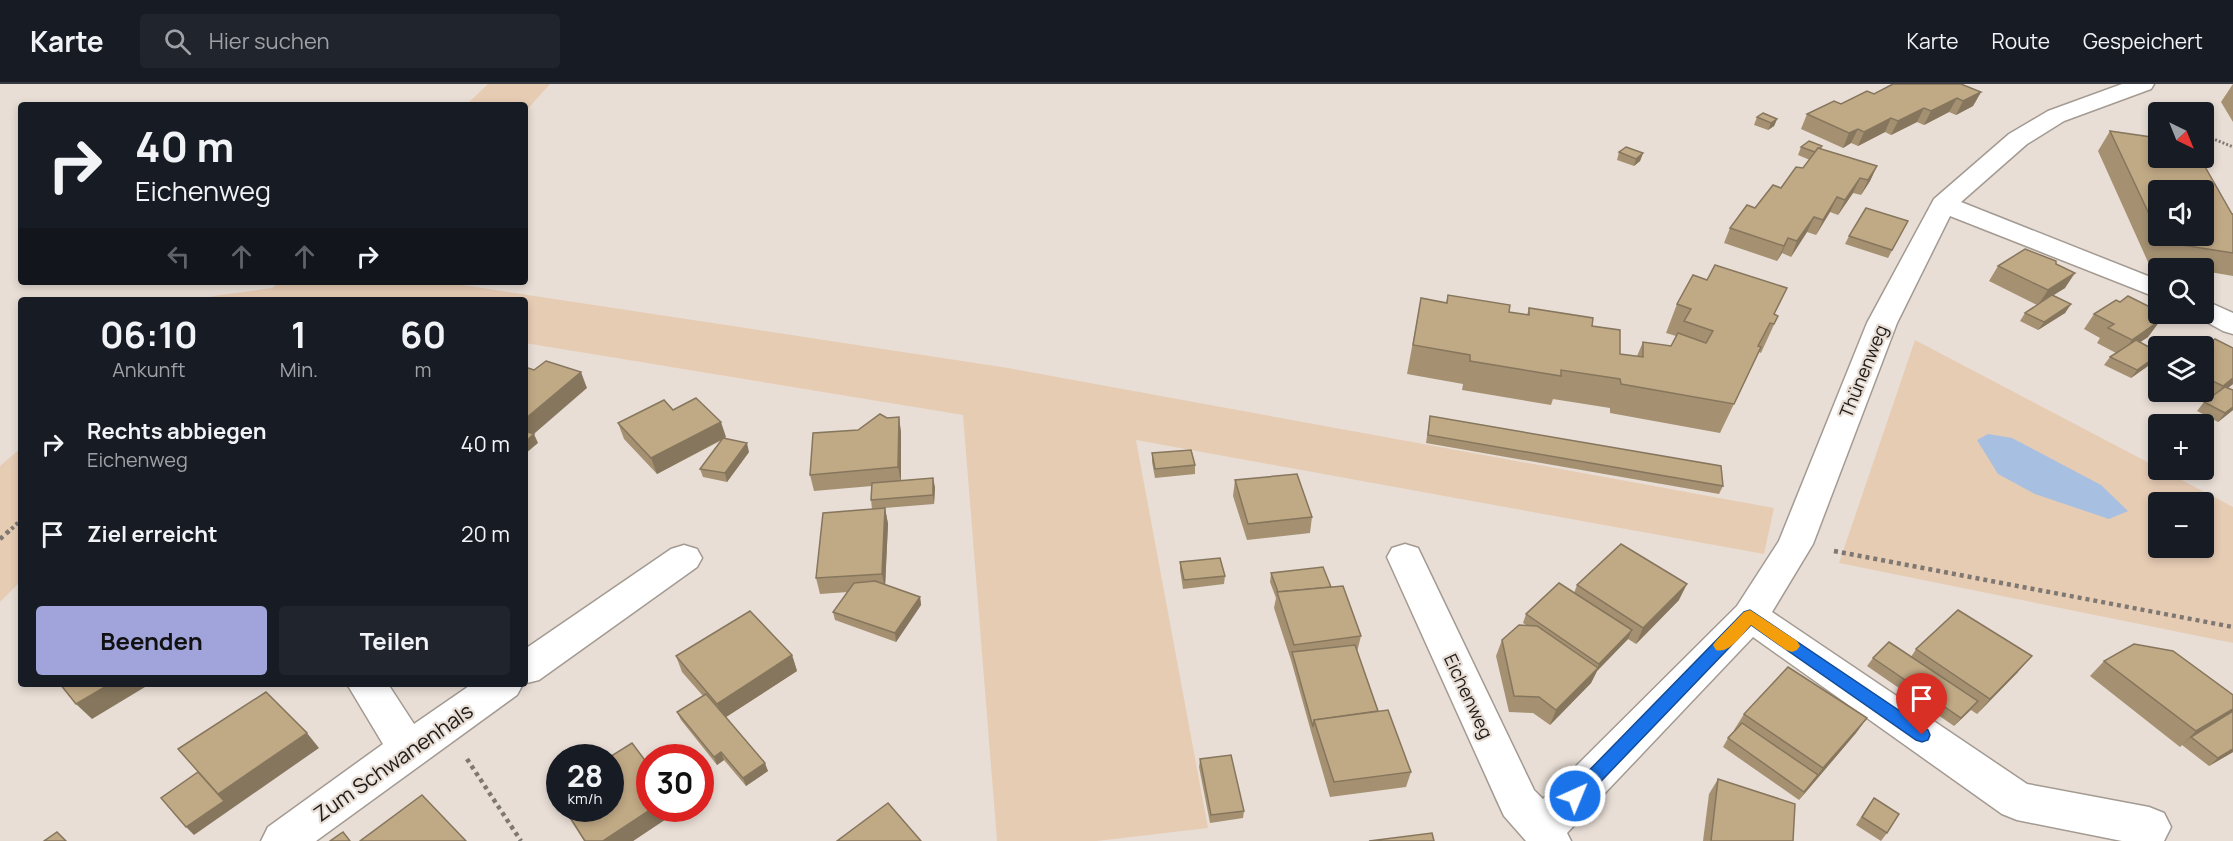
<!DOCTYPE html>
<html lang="de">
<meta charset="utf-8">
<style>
:root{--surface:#171b24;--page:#20242c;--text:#f1f3f6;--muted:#9ea1a6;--line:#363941;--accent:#a1a4da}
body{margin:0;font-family:Manrope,sans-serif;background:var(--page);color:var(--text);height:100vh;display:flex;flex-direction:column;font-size:22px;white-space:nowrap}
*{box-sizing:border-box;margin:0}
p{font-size:20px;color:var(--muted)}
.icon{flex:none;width:33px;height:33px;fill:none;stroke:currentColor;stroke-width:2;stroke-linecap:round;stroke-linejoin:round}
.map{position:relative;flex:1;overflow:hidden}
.drawer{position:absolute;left:18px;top:213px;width:510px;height:390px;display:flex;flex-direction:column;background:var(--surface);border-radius:6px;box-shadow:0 3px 9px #0003}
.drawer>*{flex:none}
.hud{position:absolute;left:18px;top:18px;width:510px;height:183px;border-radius:6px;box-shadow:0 3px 9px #0003;background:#171b24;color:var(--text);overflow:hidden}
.needle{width:39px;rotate:137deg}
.buttons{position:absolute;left:2148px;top:18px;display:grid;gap:12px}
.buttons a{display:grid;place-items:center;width:66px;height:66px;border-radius:6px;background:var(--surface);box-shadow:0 3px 9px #0003;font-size:30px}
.speed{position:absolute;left:546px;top:660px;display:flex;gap:12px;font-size:30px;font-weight:700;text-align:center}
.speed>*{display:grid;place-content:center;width:78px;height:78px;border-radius:50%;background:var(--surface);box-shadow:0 3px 9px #0003;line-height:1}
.speed small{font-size:15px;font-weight:400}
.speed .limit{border:9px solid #d22;background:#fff;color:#111}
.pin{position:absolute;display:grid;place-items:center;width:51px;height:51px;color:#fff;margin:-62px -26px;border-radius:50% 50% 50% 0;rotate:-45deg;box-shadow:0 0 6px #0007}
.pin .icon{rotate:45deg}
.me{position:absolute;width:66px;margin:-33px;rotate:44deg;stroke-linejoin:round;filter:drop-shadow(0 0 4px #0008)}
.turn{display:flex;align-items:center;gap:21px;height:126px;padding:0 18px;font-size:27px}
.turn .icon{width:78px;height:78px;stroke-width:2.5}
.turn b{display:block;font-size:42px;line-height:51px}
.lanes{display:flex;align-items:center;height:57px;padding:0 18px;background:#0003;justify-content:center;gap:30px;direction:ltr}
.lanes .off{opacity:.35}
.eta{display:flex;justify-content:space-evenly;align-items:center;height:102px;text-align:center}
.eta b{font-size:36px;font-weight:700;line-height:42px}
.cta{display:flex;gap:12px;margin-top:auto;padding:12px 18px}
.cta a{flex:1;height:69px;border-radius:6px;background:var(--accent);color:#111;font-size:24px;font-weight:700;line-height:69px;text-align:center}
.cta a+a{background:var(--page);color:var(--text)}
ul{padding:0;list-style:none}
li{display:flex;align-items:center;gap:18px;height:90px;padding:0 18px}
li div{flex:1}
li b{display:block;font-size:22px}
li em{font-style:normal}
header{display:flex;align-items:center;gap:36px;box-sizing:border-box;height:84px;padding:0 30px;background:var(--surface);border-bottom:2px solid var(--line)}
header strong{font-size:28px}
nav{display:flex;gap:33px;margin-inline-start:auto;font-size:21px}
.search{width:420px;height:54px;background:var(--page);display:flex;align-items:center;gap:15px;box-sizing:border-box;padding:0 21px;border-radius:6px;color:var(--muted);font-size:22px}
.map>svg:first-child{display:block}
.green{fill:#e7ccb4;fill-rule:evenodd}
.water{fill:#a7bfe1}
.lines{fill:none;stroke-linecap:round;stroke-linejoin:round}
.minor-casing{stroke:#a39a92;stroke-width:3}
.path-far2{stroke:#7e7772;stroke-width:3;stroke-dasharray:2 2;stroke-linecap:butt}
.path-far1{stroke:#7e7772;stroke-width:4;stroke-dasharray:3 3;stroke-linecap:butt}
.path{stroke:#7e7772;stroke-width:4.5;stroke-dasharray:4 4;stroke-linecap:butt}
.minor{fill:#fff;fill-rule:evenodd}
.wall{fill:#a59172;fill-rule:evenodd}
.shaded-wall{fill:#86765d}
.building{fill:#c0a985;stroke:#86765d;stroke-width:1.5}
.route{fill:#1a73e8;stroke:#114b97;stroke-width:1.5}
.slow{fill:#f59e0b}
.labels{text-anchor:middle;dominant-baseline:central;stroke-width:4.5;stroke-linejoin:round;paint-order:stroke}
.street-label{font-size:18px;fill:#1e1a17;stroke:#e8ded6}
.near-street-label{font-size:21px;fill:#1e1a17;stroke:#e8ded6}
</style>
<header>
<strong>Karte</strong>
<div class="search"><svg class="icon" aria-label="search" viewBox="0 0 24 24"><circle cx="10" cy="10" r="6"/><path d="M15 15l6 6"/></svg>Hier suchen</div>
<nav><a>Karte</a><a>Route</a><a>Gespeichert</a></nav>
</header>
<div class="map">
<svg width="2233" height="757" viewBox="0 0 2233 757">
<rect width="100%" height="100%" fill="#e8ded6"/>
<g class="green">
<path d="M 488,0 L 550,0 L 525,28 L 525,21 L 466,21 Z"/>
<path d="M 279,198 L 443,198 L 1008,284 L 1774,424 L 1764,470 L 1136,356 L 1208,744 L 1097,757 L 997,757 L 963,331 L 525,259 L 525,216 L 202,216 L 213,212 L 272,204 Z"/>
<path d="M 1915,256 L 2233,423 L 2233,559 L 1839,479 ZM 2158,418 L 2204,418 L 2204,464 L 2158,464 Z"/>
<path d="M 21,364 L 21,497 L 0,518 L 0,382 Z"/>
</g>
<path class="water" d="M 1988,350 L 2012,354 L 2101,401 L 2128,427 L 2109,435 L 2035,410 L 1998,390 L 1977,356 Z"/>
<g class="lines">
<g class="minor-casing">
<g id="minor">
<path d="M 2122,0 L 2154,0 L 2151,5 L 2064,37 L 2027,60 L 1961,118 L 2158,196 L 2158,214 L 1950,132 L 1897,239 L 1813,460 L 1772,528 L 2027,700 L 2149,723 L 2164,729 L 2171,743 L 2164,757 L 2122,757 L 2017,736 L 2002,730 L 1753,553 L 1567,749 L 1571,757 L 1526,757 L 1504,732 L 1498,719 L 1387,473 L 1392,464 L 1405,460 L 1418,464 L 1534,706 L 1543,715 L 1737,522 L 1779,457 L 1867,239 L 1934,115 L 2009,50 L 2048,27 Z"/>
<path d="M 2204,216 L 2233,229 L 2233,250 L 2223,247 L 2194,231 L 2193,230 L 2204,230 Z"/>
<path d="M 684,461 L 697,465 L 702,474 L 697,483 L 539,596 L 523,600 L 525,600 L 525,565 L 671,465 Z"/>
<path d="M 347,600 L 388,600 L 414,640 L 472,600 L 523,600 L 517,611 L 316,757 L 261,757 L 268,743 L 383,660 Z"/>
</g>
</g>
<path class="path-far2" d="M 2204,51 L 2233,63"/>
<path class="path-far1" d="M 7,449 L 21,436"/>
<g class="path">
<path d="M 0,455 L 9,447"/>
<path d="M 1834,467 L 2233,543"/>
<path d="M 467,675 L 521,757"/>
</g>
<use href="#minor" class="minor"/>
</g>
<g class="wall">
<path d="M 2233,0 L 2233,38 L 2221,18 Z"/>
<path d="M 1981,8 L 1973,22 L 1956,31 L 1949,28 L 1924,41 L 1917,38 L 1891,51 L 1885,48 L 1858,62 L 1851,59 L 1843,64 L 1801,45 L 1807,30 L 1874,10 Z"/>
<path d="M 1757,33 L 1777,35 L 1774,42 L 1768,46 L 1754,41 Z"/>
<path d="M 2110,47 L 2233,130 L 2233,192 L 2204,187 L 2204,184 L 2188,184 L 2148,178 L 2098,67 ZM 2158,106 L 2204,152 L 2158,152 Z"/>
<path d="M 1801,63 L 1821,65 L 1877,82 L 1870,97 L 1861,111 L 1853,109 L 1838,131 L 1830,128 L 1816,151 L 1807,148 L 1791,173 L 1782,169 L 1777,177 L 1724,159 L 1730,144 L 1781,104 L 1803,84 L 1810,76 L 1798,71 Z"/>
<path d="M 1619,68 L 1643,69 L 1640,77 L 1634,82 L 1617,76 Z"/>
<path d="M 1908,137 L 1888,174 L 1845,160 L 1849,152 Z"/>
<path d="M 2056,180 L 2065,204 L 2053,211 L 2071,220 L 2065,229 L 2038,246 L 2020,237 L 2025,229 L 2037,221 L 1989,197 L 1998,182 Z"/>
<path d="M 1448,211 L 1509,228 L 1527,231 L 1529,224 L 1592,242 L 1620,270 L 1637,272 L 1643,258 L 1671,262 L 1676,252 L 1666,249 L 1677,220 L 1774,230 L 1778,232 L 1761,269 L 1759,268 L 1720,349 L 1610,329 L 1610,324 L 1553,315 L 1551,321 L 1462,306 L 1463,300 L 1407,290 L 1421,214 L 1446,219 Z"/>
<path d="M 2120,218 L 2165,230 L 2148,253 L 2140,258 L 2155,277 L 2131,294 L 2104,281 L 2110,273 L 2116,269 L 2097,259 L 2100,254 L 2084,245 L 2094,230 Z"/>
<path d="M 2204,262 L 2206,262 L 2233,264 L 2233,300 L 2228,304 L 2233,306 L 2233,326 L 2218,338 L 2197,327 L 2204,318 L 2206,316 L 2189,308 L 2204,308 Z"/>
<path d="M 673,326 L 726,353 L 724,355 L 749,368 L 727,398 L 703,393 L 700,385 L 722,356 L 657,390 L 624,355 L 618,339 Z"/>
<path d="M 1430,332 L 1723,402 L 1719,410 L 1426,359 Z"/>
<path d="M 899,333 L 901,349 L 901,397 L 935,403 L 934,420 L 872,425 L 871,416 L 872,402 L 814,407 L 810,391 L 858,346 L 887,334 Z"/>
<path d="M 1152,369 L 1195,381 L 1195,390 L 1155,394 L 1152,378 Z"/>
<path d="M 1235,396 L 1312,433 L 1310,449 L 1247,456 L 1233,412 Z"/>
<path d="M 885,424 L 888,440 L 885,501 L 920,513 L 921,521 L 896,558 L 835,536 L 833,528 L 848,508 L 820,510 L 816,494 Z"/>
<path d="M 1180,478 L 1225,492 L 1224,500 L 1183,505 L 1180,486 Z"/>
<path d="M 1271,489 L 1331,503 L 1361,552 L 1357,568 L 1378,627 L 1411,688 L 1406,703 L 1330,713 L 1312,651 L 1291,576 L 1274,524 L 1276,514 L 1270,498 Z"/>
<path d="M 1577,501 L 1679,516 L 1636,560 L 1628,555 L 1597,587 L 1591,599 L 1550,641 L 1533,629 L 1509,628 L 1496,572 L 1502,556 L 1526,541 L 1523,539 L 1526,530 L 1574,509 Z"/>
<path d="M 1916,565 L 2018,588 L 1977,630 L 1971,626 L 1954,642 L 1867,582 L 1873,574 L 1911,573 Z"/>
<path d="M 792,571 L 797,587 L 726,633 L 768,687 L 746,702 L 724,676 L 717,681 L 681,636 L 677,628 L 703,612 L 682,588 L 676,572 Z"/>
<path d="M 2104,577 L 2233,611 L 2233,668 L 2209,682 L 2182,661 L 2180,663 L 2090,592 Z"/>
<path d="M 1744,630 L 1867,634 L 1856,649 L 1799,716 L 1723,663 L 1728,654 L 1735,646 L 1734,646 Z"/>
<path d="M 1200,675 L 1244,727 L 1243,734 L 1210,739 L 1199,683 Z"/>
<path d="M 1718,695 L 1793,757 L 1703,757 L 1709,710 Z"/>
<path d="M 1874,714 L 1887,749 L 1881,757 L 1856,741 L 1868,722 Z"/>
<path d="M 563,724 L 610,724 L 678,727 L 633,757 L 584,757 Z"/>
</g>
<g class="shaded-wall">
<path d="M 1981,8 L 1973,22 L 1956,31 L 1963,17 Z"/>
<path d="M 1957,14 L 1949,28 L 1924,41 L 1931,27 Z"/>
<path d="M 1924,24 L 1917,38 L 1891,51 L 1898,37 Z"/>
<path d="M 1891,34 L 1885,48 L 1858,62 L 1864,48 Z"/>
<path d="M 1777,35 L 1774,42 L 1768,46 L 1771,39 Z"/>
<path d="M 1858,45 L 1851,59 L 1843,64 L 1849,49 Z"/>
<path d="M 1643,69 L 1640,77 L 1634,82 L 1636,75 Z"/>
<path d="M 1877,82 L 1870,97 L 1861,111 L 1868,96 Z"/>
<path d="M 1860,94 L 1853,109 L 1838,131 L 1845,116 Z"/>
<path d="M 1837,113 L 1830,128 L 1816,151 L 1823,136 Z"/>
<path d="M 1814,133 L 1807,148 L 1791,173 L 1797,157 Z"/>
<path d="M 1788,154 L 1782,169 L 1777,177 L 1784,162 Z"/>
<path d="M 2075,189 L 2065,204 L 2038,221 L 2048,206 Z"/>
<path d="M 2071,220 L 2065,229 L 2038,246 L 2044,238 Z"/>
<path d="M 2165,230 L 2148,253 L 2121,271 L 2132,256 L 2155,236 Z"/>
<path d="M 2158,271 L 2158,273 L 2155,277 L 2131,294 L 2137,286 Z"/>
<path d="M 581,288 L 587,304 L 528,355 L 525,348 L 525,335 Z"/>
<path d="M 2233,294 L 2233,300 L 2210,318 L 2223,302 Z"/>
<path d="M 2233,323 L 2233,326 L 2218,338 L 2225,329 Z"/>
<path d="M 899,333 L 901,349 L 901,399 L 898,383 Z"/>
<path d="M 721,338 L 726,353 L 657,390 L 651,374 Z"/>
<path d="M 534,350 L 538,359 L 525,370 L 525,358 Z"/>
<path d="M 747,359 L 749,368 L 727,398 L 725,389 Z"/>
<path d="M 933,394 L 935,403 L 934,420 L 933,411 Z"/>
<path d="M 885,424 L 888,440 L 885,505 L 882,490 Z"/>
<path d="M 1687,500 L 1679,516 L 1636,560 L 1643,544 Z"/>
<path d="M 920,513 L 921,521 L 896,558 L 895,549 Z"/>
<path d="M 1632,546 L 1628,555 L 1597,587 L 1591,599 L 1550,641 L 1556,626 L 1597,585 L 1599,580 Z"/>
<path d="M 792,571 L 797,587 L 723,635 L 717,620 Z"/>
<path d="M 2032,572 L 2018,588 L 1977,630 L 1990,615 Z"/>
<path d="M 110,600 L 150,600 L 92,635 L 76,620 Z"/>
<path d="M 1978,617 L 1971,625 L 1954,642 L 1961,634 Z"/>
<path d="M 2233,625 L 2233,628 L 2191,653 L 2180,663 L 2196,647 Z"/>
<path d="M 1867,634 L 1856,649 L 1799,716 L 1823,684 Z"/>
<path d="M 307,649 L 319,664 L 194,751 L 186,743 L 218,710 Z"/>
<path d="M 2233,665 L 2233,668 L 2209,682 L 2218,674 Z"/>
<path d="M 721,668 L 724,676 L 717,681 L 714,673 Z"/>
<path d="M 765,679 L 768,687 L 746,702 L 743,694 Z"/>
<path d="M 653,724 L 677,724 L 678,727 L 633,757 L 603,757 Z"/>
</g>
<g class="building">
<path d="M 1893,0 L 1961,0 L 1981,8 L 1963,17 L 1957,14 L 1931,27 L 1924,24 L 1898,37 L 1891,34 L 1864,48 L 1858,45 L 1849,49 L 1807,30 L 1834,17 L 1841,20 L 1867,7 L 1874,10 Z"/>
<path d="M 1763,29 L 1777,35 L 1771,39 L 1757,33 Z"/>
<path d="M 2110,47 L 2158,54 L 2158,74 L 2200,74 L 2232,130 L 2233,130 L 2233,169 L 2163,158 L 2160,152 L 2204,152 L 2204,106 L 2158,106 L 2158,149 Z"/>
<path d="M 1809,57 L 1822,62 L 1819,65 L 1818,64 L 1815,68 L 1801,63 Z"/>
<path d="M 1626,63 L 1643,69 L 1636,75 L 1619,68 Z"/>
<path d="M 1818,64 L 1877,82 L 1868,96 L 1860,94 L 1845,116 L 1837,113 L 1823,136 L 1814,133 L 1797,157 L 1788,154 L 1784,162 L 1730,144 L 1747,121 L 1755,124 L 1773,101 L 1781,104 L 1796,83 L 1803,84 Z"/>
<path d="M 1866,124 L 1908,137 L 1892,166 L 1849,152 Z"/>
<path d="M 2025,165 L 2056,177 L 2056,180 L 2075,189 L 2048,206 L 1998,182 Z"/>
<path d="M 1715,181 L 1787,204 L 1774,230 L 1778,232 L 1774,240 L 1770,239 L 1758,262 L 1761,263 L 1734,320 L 1621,300 L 1620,295 L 1561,286 L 1561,292 L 1470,277 L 1470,271 L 1413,261 L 1421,214 L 1447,219 L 1448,211 L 1510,221 L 1509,228 L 1529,231 L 1529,224 L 1593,234 L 1592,242 L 1620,246 L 1620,270 L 1643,273 L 1643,258 L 1671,262 L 1678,249 L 1706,259 L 1713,247 L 1684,237 L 1691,225 L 1677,220 L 1693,191 L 1707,196 Z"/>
<path d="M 2052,211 L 2071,220 L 2044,238 L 2025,229 Z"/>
<path d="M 2128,212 L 2158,227 L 2158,230 L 2165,230 L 2155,236 L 2159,237 L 2132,256 L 2108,244 L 2114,240 L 2094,230 L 2116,216 L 2120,218 Z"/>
<path d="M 2215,255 L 2233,264 L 2233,294 L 2223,302 L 2204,293 L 2204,262 L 2197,262 L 2202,259 L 2206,262 Z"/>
<path d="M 2136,256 L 2158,268 L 2158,271 L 2137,286 L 2110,273 Z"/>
<path d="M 546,277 L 581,288 L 525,335 L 525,283 L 534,286 Z"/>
<path d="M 2225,303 L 2233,306 L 2233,323 L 2225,329 L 2204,318 Z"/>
<path d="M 696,314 L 721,338 L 651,374 L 618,339 L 664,316 L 673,326 Z"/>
<path d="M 880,330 L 887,334 L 899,333 L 898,383 L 810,391 L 813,349 L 858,346 Z"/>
<path d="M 1430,332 L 1721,382 L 1723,402 L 1428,351 Z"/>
<path d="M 525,347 L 534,350 L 525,358 Z"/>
<path d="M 723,354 L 747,359 L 725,389 L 700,385 Z"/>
<path d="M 1191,366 L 1195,381 L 1155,385 L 1152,369 Z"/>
<path d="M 1297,390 L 1312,433 L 1248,440 L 1235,396 Z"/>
<path d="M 933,394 L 933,411 L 871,416 L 872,399 Z"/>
<path d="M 885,424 L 882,490 L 816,494 L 823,429 Z"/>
<path d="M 1621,460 L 1687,500 L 1643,544 L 1577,501 Z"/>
<path d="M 1220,474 L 1225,492 L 1184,496 L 1180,478 Z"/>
<path d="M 1323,483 L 1331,503 L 1278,508 L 1271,489 Z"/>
<path d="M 875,497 L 920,513 L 895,549 L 833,528 L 854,499 Z"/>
<path d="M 1559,499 L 1632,546 L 1599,580 L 1526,530 Z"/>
<path d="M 1343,502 L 1361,552 L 1294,561 L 1277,508 Z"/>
<path d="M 1958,526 L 2032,572 L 1990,615 L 1916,565 Z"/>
<path d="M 750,527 L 792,571 L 717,620 L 676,572 Z"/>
<path d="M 1519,541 L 1537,542 L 1598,584 L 1556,626 L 1539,613 L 1514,612 L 1502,556 Z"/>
<path d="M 1889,558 L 1978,617 L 1961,634 L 1873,574 Z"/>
<path d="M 2134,560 L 2173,567 L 2233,611 L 2233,625 L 2196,647 L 2104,577 Z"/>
<path d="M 1355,561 L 1378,627 L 1314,636 L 1313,643 L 1292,568 Z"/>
<path d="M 1788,583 L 1867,634 L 1823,684 L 1744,630 Z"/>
<path d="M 60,600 L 110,600 L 76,620 Z"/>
<path d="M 266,608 L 307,649 L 218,710 L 178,665 Z"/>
<path d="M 706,610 L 765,679 L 743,694 L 721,668 L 714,673 L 677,628 Z"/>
<path d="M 1388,626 L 1411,688 L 1334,698 L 1314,636 Z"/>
<path d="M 2233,627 L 2233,665 L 2218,674 L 2191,653 Z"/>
<path d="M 1742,639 L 1818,691 L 1804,708 L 1728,654 Z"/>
<path d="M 632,659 L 650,683 L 650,724 L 653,724 L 603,757 L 585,757 L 564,724 L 610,724 L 610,674 L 608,674 Z"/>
<path d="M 1231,671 L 1244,727 L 1211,731 L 1200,675 Z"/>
<path d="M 198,688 L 224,717 L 186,743 L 161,714 Z"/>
<path d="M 1718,695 L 1795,720 L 1793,757 L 1711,757 Z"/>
<path d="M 560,704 L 560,718 L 553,708 Z"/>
<path d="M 422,711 L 466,757 L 360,757 Z"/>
<path d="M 1874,714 L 1899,730 L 1887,749 L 1862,733 Z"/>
<path d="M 888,719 L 921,757 L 837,757 Z"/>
<path d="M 57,748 L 66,757 L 44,757 Z"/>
<path d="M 343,748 L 350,757 L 330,757 Z"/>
<path d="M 1432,749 L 1434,757 L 1369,757 Z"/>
</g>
<path class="route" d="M 1750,526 L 1928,646 L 1930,651 L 1928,656 L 1922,658 L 1916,656 L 1751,541 L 1581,718 L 1575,720 L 1569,718 L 1566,712 L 1569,707 L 1744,528 Z"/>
<path class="slow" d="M 1750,526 L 1797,557 L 1800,562 L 1797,566 L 1792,568 L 1786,566 L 1751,541 C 1742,550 1730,570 1716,566 L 1713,561 L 1716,557 L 1744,528 Z"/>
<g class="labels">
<g class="street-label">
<text transform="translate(1863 287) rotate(-68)">Thünenweg</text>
<text transform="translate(1469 612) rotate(65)">Eichenweg</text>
</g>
<g class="near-street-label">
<text transform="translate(393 678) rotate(-35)">Zum Schwanenhals</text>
</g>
</g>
</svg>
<div class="buttons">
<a><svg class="needle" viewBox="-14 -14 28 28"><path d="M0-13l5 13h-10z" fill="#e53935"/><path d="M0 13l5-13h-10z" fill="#9ea1a6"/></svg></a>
<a><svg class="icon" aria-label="sound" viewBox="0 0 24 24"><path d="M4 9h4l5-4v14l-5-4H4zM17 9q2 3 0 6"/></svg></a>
<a><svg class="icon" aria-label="search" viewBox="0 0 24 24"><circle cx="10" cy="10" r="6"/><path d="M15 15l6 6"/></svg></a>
<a><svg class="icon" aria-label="layers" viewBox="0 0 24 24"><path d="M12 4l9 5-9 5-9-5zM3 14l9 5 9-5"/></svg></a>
<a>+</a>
<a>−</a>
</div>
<div class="speed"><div>28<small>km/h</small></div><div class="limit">30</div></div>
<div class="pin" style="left:1922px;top:651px;background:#d93025"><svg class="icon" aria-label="arrive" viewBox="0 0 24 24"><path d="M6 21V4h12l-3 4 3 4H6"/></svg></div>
<svg class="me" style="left:1575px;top:712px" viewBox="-20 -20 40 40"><circle r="17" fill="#1a73e8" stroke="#fff" stroke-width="3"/><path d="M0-11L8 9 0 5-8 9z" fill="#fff"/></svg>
<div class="hud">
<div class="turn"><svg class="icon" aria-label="right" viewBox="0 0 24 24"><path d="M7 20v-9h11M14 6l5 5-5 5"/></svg><div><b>40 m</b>Eichenweg</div></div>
<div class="lanes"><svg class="icon off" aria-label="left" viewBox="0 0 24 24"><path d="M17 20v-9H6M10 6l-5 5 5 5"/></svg><svg class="icon off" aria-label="ahead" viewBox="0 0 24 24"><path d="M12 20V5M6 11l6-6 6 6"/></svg><svg class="icon off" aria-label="ahead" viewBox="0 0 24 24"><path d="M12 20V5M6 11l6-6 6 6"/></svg><svg class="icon" aria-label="right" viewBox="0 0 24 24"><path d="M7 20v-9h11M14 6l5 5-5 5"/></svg></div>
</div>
<section class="drawer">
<div class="eta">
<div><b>06:10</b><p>Ankunft</p></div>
<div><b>1</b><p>Min.</p></div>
<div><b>60</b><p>m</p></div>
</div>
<ul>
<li><svg class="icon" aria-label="right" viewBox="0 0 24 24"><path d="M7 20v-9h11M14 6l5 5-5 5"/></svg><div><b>Rechts abbiegen</b><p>Eichenweg</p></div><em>40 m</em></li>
<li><svg class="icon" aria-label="arrive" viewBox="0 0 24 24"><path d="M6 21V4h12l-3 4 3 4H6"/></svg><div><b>Ziel erreicht</b></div><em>20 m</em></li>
</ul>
<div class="cta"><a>Beenden</a><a>Teilen</a></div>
</section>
</div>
